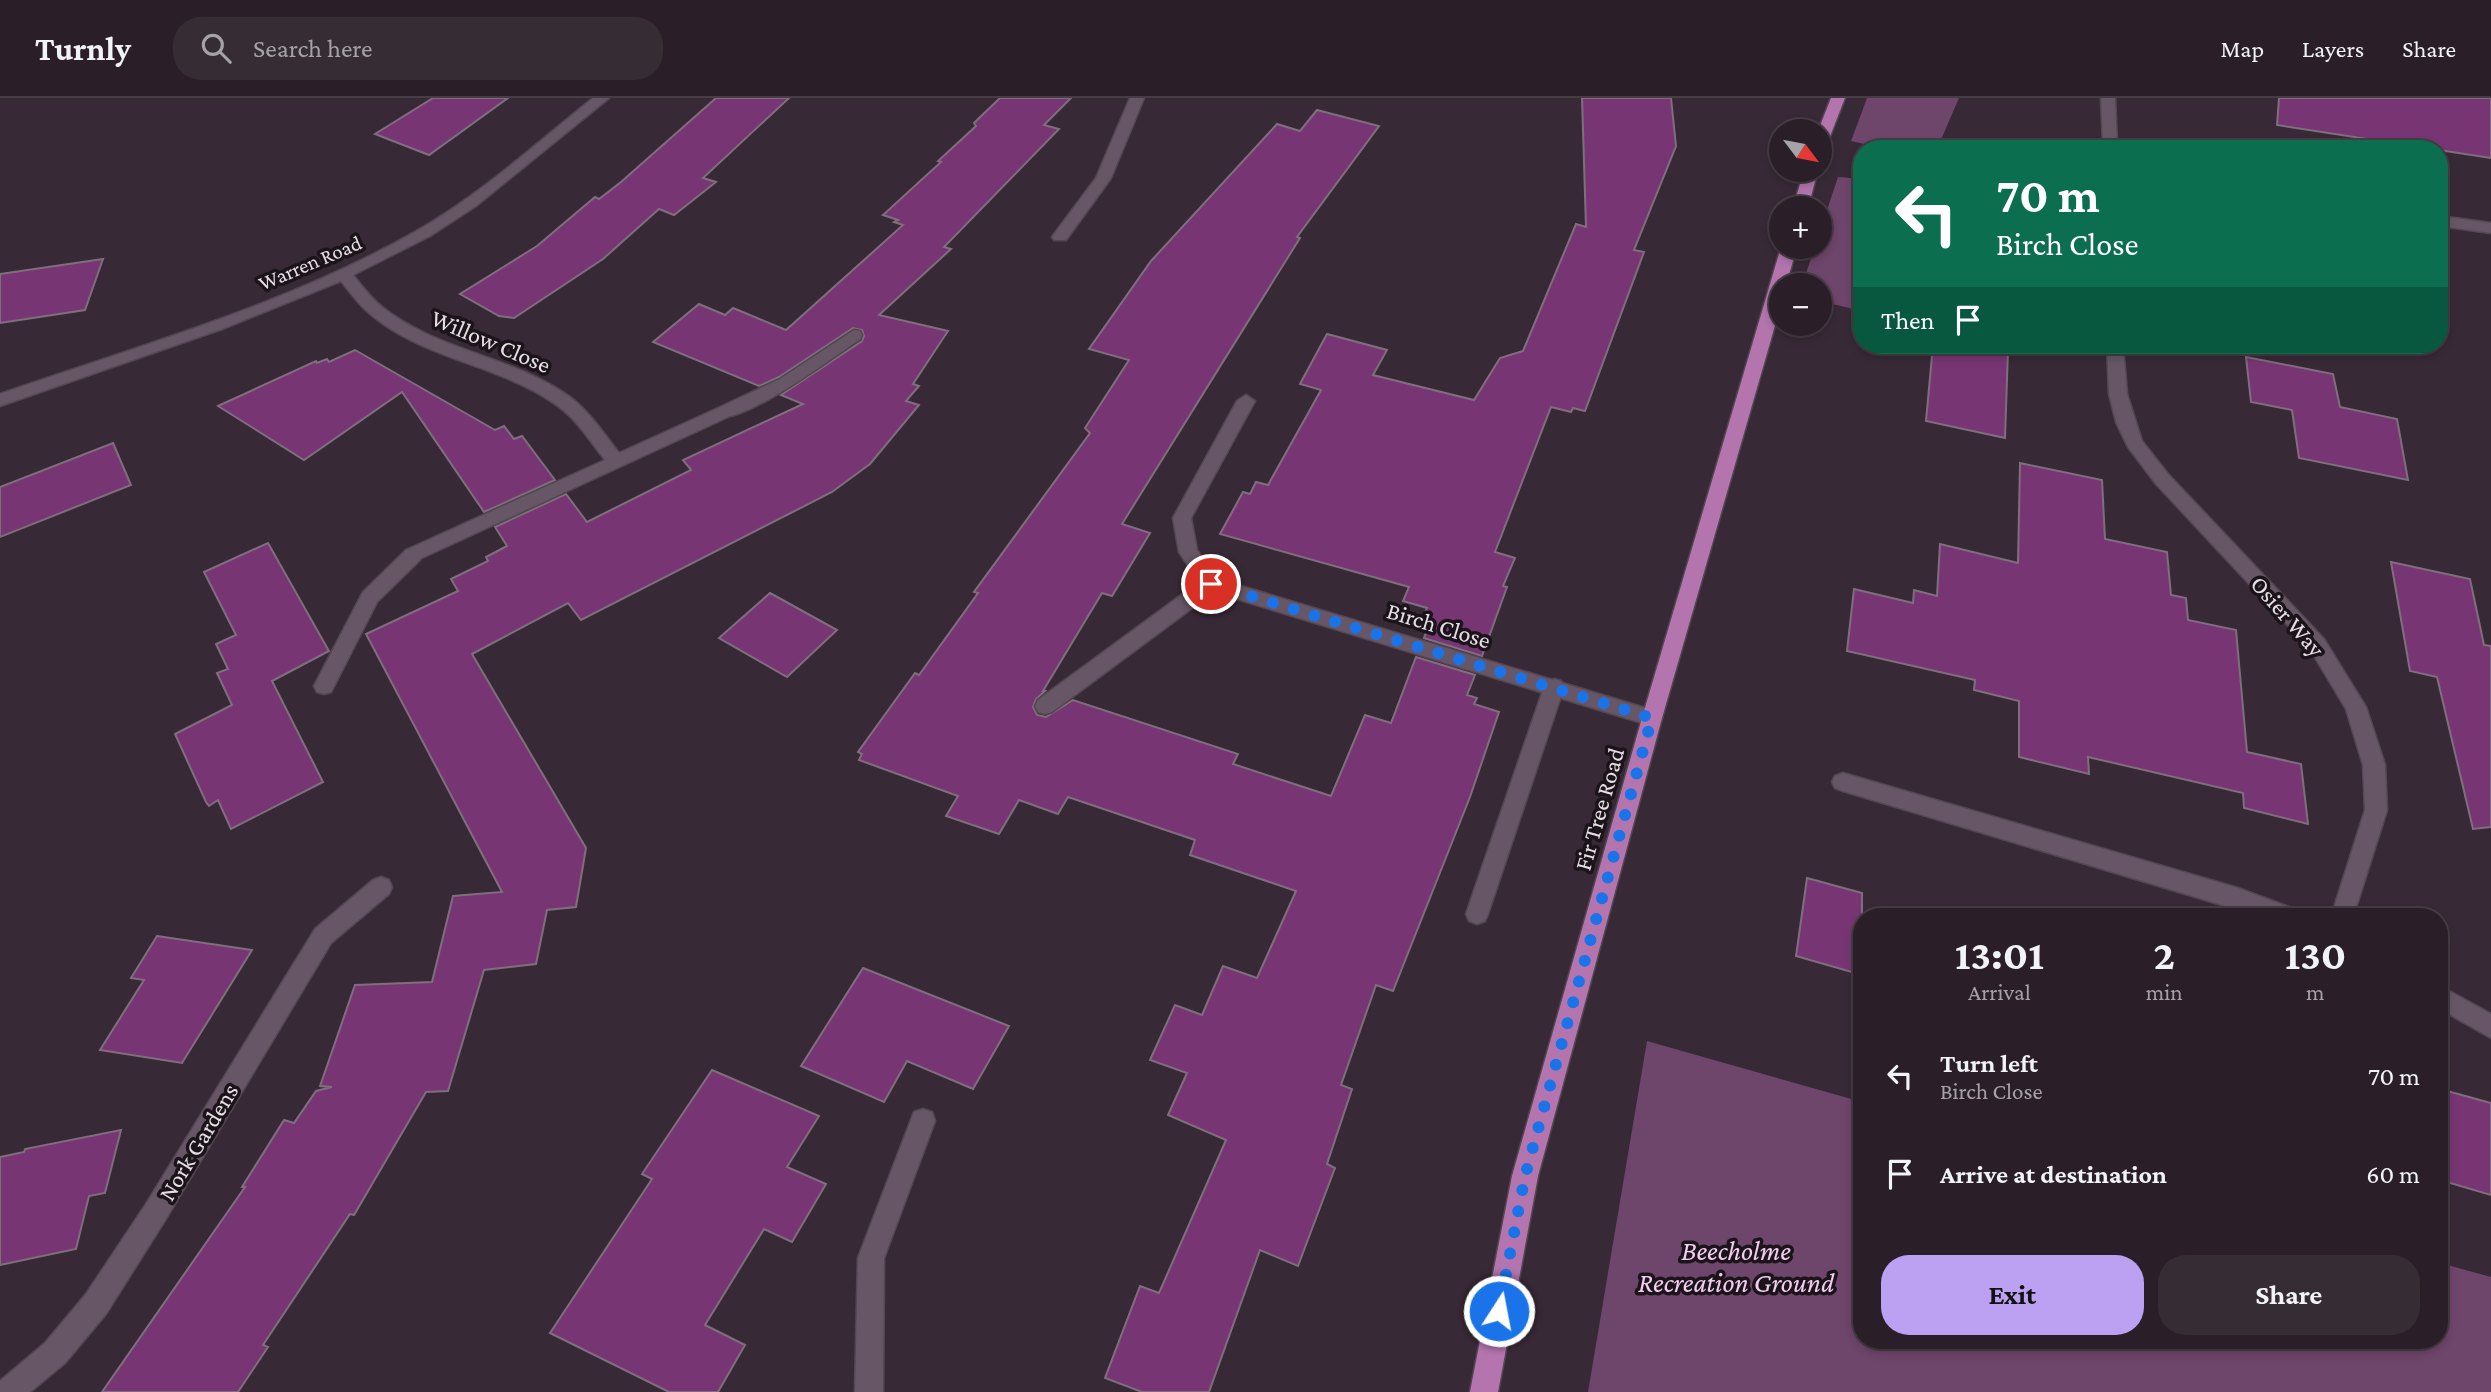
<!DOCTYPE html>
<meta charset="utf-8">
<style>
:root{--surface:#2a1f28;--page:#362c34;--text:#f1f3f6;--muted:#a5a2a8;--line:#463d45;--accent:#bca0f2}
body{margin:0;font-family:"Crimson Pro",serif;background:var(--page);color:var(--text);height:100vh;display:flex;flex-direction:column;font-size:26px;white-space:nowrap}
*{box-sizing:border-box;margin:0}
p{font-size:23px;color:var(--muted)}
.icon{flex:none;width:38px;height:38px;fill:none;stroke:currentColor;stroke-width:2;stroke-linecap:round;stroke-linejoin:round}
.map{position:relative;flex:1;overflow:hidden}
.panel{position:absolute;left:1853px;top:810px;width:595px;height:441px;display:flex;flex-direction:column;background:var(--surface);border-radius:28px;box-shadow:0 4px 10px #0003,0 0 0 2px var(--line)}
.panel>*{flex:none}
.banner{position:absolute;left:1853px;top:42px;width:595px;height:214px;border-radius:28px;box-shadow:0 4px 10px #0003,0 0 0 2px var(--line);background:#0b6e4f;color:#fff;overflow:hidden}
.needle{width:46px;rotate:122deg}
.tools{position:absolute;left:1769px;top:21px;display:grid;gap:14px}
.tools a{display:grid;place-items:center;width:63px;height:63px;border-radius:50%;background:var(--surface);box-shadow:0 4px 10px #0003,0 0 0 2px var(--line);font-size:35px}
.pin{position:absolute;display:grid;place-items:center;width:60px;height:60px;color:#fff;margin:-30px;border:4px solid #fff;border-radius:50%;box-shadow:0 2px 7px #0007}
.me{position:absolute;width:77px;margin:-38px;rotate:11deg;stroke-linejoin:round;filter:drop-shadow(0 0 5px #0008)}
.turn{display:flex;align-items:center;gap:24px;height:147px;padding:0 28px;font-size:32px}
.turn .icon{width:91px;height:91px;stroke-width:2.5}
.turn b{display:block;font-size:49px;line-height:60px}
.then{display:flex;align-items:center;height:66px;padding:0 28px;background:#0003;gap:14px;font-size:26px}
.eta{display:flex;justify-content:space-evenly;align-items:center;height:119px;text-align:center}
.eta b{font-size:42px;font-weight:700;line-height:49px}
.cta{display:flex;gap:14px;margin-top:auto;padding:14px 28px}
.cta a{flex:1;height:80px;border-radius:28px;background:var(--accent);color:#111;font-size:28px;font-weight:700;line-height:80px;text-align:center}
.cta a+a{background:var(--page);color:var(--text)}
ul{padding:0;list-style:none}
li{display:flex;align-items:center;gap:21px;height:98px;padding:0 28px}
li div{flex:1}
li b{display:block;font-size:26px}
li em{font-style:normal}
header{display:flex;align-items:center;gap:42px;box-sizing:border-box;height:98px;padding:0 35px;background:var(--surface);border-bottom:2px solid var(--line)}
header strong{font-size:33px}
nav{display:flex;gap:38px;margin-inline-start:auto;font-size:24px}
.search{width:490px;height:63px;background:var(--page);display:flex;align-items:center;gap:18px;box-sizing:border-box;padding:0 24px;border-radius:28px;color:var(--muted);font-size:26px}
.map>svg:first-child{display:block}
.green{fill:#6e456b}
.building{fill:#773673;stroke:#7f6e7d;stroke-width:2}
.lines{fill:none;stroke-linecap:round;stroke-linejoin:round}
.lane-casing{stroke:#534752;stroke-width:3}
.street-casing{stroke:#534752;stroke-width:3}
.primary-casing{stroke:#534752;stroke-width:3}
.lane{fill:#675766;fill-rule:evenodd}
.street{fill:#675766;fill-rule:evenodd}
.primary{fill:#b475af;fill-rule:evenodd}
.route{stroke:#1a73e8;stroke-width:12;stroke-dasharray:0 21.6}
.labels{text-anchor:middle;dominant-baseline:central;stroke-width:7;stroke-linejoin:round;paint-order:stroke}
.far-street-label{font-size:21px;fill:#e8dee6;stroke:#1b141a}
.street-label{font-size:24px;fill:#e8dee6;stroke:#1b141a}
.near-park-label{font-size:28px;font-style:italic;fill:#f4cef0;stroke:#1b141a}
</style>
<header>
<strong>Turnly</strong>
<div class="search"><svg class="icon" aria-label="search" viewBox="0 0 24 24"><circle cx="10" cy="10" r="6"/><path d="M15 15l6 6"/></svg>Search here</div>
<nav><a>Map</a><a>Layers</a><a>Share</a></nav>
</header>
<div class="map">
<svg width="2491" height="1294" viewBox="0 0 2491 1294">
<rect width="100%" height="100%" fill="#382936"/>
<g class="green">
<path d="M 1867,0 L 1959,0 L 1937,51 L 1886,51 L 1851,43 Z"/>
<path d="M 1862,62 L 1862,213 L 1820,203 L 1820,187 L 1802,187 L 1815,149 L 1820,149 L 1820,133 L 1838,79 L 1851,80 Z"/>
<path d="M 1647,943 L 1862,1004 L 1862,1242 L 2440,1242 L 2440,1165 L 2491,1179 L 2491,1294 L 1588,1294 Z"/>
</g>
<g class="building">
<path d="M 433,0 L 508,0 L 429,57 L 375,36 Z"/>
<path d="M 716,0 L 789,0 L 703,80 L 716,84 L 674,117 L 659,111 L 603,161 L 514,220 L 499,218 L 460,196 L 537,148 L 595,99 L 599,101 L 621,84 Z"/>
<path d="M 1000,0 L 1071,0 L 1044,27 L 1059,31 L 944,149 L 951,151 L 879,217 L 948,233 L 913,286 L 919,288 L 906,303 L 919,307 L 870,366 L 832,394 L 581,522 L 568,505 L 472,556 L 586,750 L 576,809 L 547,812 L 536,866 L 484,872 L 448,993 L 426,994 L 354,1117 L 350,1116 L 263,1247 L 268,1249 L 238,1294 L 102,1294 L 245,1089 L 242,1089 L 284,1022 L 294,1025 L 316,993 L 332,989 L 320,988 L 355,887 L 432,884 L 453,798 L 502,794 L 366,536 L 458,493 L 451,481 L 488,463 L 486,459 L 507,448 L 495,429 L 566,396 L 587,424 L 691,372 L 683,362 L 803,306 L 781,297 L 862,243 L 864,238 L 862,232 L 853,230 L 779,279 L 759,288 L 653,244 L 699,206 L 725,217 L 733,210 L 786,232 L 903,127 L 894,124 L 898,122 L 883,117 L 941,64 L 938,63 L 976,28 L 974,25 Z"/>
<path d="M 1582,0 L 1671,0 L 1676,48 L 1634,152 L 1644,154 L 1585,313 L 1573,310 L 1571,314 L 1551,309 L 1495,454 L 1515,460 L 1503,488 L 1507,489 L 1482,558 L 1424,540 L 1430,523 L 1422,521 L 1427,510 L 1403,503 L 1409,489 L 1220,436 L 1243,394 L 1250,396 L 1256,384 L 1268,387 L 1321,292 L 1300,286 L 1327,236 L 1387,252 L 1373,277 L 1474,302 L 1500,260 L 1523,253 L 1576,126 L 1586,129 Z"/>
<path d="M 2279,0 L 2491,0 L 2491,60 L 2277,27 Z"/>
<path d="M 1317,12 L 1379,28 L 1297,139 L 1300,140 L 1122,426 L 1150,435 L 1112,498 L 1102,495 L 1043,593 L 1045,593 L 1036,601 L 1033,609 L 1037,617 L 1046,619 L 1073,602 L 1238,656 L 1233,666 L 1331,698 L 1365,617 L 1391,625 L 1416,559 L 1475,577 L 1467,597 L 1477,600 L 1474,606 L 1499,614 L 1470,699 L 1393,893 L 1376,887 L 1341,987 L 1352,991 L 1327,1066 L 1335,1070 L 1298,1168 L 1260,1152 L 1209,1294 L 1142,1294 L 1105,1280 L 1140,1188 L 1159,1195 L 1226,1042 L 1168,1017 L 1187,975 L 1150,962 L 1175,907 L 1202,917 L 1223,868 L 1257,880 L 1296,793 L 1190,757 L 1195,742 L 1068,699 L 1058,716 L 1019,702 L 999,736 L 946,718 L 958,698 L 859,662 L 862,656 L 858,654 L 915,575 L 919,577 L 978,495 L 974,494 L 1090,335 L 1085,330 L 1129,262 L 1089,251 L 1151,163 L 1277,26 L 1300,33 Z"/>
<path d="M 103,161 L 85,212 L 0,225 L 0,176 Z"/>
<path d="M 1933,247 L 1983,247 L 2008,252 L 2005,340 L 1926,323 Z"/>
<path d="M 355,252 L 495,332 L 504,328 L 514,341 L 522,338 L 555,382 L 484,414 L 402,294 L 304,362 L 218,308 L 316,263 L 317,265 L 327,261 L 329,264 Z"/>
<path d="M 2246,259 L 2333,276 L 2340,309 L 2397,321 L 2408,382 L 2299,360 L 2292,312 L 2251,304 Z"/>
<path d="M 113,345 L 131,387 L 0,439 L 0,389 Z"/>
<path d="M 2020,365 L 2102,382 L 2105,441 L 2167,454 L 2171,497 L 2186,500 L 2188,522 L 2236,532 L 2247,654 L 2301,666 L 2308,726 L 2244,710 L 2243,695 L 2088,659 L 2089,676 L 2019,659 L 2019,603 L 1974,592 L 1975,582 L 1847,553 L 1854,491 L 1913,505 L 1914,492 L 1937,498 L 1940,446 L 2018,465 Z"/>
<path d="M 268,445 L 329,553 L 272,583 L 323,684 L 231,731 L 218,702 L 209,708 L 206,704 L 175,636 L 232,607 L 217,575 L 228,571 L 216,546 L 236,537 L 204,474 Z"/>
<path d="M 2391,464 L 2470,481 L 2484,547 L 2491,548 L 2491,729 L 2473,731 L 2437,579 L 2410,573 Z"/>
<path d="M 770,495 L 837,532 L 787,579 L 719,540 Z"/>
<path d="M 1807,780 L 1862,795 L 1862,877 L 1796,858 Z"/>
<path d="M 157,838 L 252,852 L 182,965 L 100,952 L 144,882 L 131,880 Z"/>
<path d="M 863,870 L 1009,928 L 973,991 L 907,963 L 884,1004 L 801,968 Z"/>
<path d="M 712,972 L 819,1018 L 787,1069 L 826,1086 L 792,1144 L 764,1131 L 705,1227 L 745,1247 L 718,1294 L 669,1294 L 550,1235 L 652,1081 L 642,1076 Z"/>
<path d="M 2440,991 L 2491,1005 L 2491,1097 L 2440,1082 Z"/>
<path d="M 121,1032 L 105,1095 L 89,1098 L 76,1151 L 0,1167 L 0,1059 L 24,1054 L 25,1051 Z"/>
</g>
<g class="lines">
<g class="lane-casing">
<g id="lane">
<path d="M 854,232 L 860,233 L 862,237 L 860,241 C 835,258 743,327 716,319 L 713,315 L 716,311 L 780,281 Z"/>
<path d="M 1246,297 L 1255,303 L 1191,420 L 1197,452 L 1221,486 L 1218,491 L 1052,614 L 1045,616 L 1038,614 L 1035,608 L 1038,602 L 1199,484 L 1179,454 L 1173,420 L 1237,303 Z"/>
<path d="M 413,450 L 420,452 L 422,457 L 420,462 L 377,504 L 331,594 L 324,596 L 317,594 L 314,588 L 363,494 L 406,452 Z"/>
<path d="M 1554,581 L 1561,583 L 1564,589 L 1488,816 L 1485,823 L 1477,826 L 1469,823 L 1466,816 L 1544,589 L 1547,583 Z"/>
</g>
</g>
<g class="street-casing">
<g id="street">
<path d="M 593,0 L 609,0 L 476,108 L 430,138 L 353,177 C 362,188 371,200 382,209 C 437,253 513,258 570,299 C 590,314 604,336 619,355 L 716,311 L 728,311 L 731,315 L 728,319 L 413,464 L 406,462 L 404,457 L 406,452 L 605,362 C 589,342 576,320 555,306 C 498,266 422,261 369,215 C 358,206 350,194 341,183 L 222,231 L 0,308 L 0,296 C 141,247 290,206 420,131 C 482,95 537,45 593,0 Z"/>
<path d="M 1130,0 L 1144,0 L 1111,80 L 1066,142 L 1054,142 L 1052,139 L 1096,80 Z"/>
<path d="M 2101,0 L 2115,0 L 2117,46 L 2120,51 L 2105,51 L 2103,46 Z"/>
<path d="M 2440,118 L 2491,125 L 2491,135 L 2440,128 Z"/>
<path d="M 2107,247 L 2123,247 L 2127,296 L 2142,343 L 2168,376 L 2324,541 L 2366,609 L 2385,667 L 2387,712 L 2353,819 L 2331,819 L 2365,712 L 2363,667 L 2346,611 L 2310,551 L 2156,386 L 2128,349 L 2116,324 L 2109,296 Z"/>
<path d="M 1211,479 L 1652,612 L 1659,614 L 1662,620 L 1659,626 L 1652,628 L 1204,491 L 1201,486 L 1204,481 Z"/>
<path d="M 1843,675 L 2238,790 L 2297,812 L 2300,819 L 2262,819 L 1843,693 L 1835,690 L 1832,684 L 1835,678 Z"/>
<path d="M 381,779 L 389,782 L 392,789 L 389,796 L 331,845 L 164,1124 L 106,1216 L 65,1265 L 30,1294 L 0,1294 L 0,1283 L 45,1245 L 86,1196 L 146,1106 L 315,831 L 373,782 Z"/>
<path d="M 2440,888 L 2491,916 L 2491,940 L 2440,911 Z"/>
<path d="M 923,1011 L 932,1014 L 935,1023 L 884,1160 L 883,1294 L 855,1294 L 858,1160 L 914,1014 Z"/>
</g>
</g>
<g class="primary-casing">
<g id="primary">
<path d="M 1831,0 L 1845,0 L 1827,46 L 1820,50 L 1820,33 L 1818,33 Z"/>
<path d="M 1804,72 L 1818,72 L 1808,110 L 1793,110 Z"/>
<path d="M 1781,149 L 1797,149 L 1786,187 L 1782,187 L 1782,203 L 1662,620 L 1538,1078 L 1498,1294 L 1470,1294 L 1512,1078 L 1642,620 Z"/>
</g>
</g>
<use href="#lane" class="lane"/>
<use href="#street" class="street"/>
<use href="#primary" class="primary"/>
</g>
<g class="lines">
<path class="route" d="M 1211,486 L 1652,620 L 1525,1078 L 1499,1213"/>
</g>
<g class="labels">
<g class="far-street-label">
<text transform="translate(310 165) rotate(-23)">Warren Road</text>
</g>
<g class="street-label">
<text transform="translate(491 243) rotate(23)">Willow Close</text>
<text transform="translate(2288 518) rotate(49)">Osier Way</text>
<text transform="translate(1439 527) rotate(17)">Birch Close</text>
<text transform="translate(1599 711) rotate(-74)">Fir Tree Road</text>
<text transform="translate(198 1044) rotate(-59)">Nork Gardens</text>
</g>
<g class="near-park-label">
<text x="1736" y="1152">Beecholme<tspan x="1736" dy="32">Recreation Ground</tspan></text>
</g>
</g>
</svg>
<div class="tools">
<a><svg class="needle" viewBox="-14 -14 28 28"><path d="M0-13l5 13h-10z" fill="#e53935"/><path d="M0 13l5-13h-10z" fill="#a5a2a8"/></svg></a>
<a>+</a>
<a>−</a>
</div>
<div class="pin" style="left:1211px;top:486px;background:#d93025"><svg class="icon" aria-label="arrive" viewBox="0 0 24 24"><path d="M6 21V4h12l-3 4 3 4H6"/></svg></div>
<svg class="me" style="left:1499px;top:1213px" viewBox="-20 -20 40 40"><circle r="17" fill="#1a73e8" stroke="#fff" stroke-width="3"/><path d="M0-11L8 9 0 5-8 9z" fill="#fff"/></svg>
<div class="banner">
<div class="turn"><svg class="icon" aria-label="left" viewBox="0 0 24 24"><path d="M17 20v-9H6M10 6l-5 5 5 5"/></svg><div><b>70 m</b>Birch Close</div></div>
<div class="then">Then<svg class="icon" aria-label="arrive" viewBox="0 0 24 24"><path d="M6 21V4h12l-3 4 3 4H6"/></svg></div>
</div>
<section class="panel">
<div class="eta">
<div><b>13:01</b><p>Arrival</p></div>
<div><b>2</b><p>min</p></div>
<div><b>130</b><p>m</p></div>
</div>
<ul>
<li><svg class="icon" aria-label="left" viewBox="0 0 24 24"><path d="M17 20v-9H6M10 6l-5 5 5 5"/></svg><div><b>Turn left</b><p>Birch Close</p></div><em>70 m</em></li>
<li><svg class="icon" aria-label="arrive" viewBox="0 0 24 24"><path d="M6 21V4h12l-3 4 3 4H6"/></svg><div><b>Arrive at destination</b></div><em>60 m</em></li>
</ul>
<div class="cta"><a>Exit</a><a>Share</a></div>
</section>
</div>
